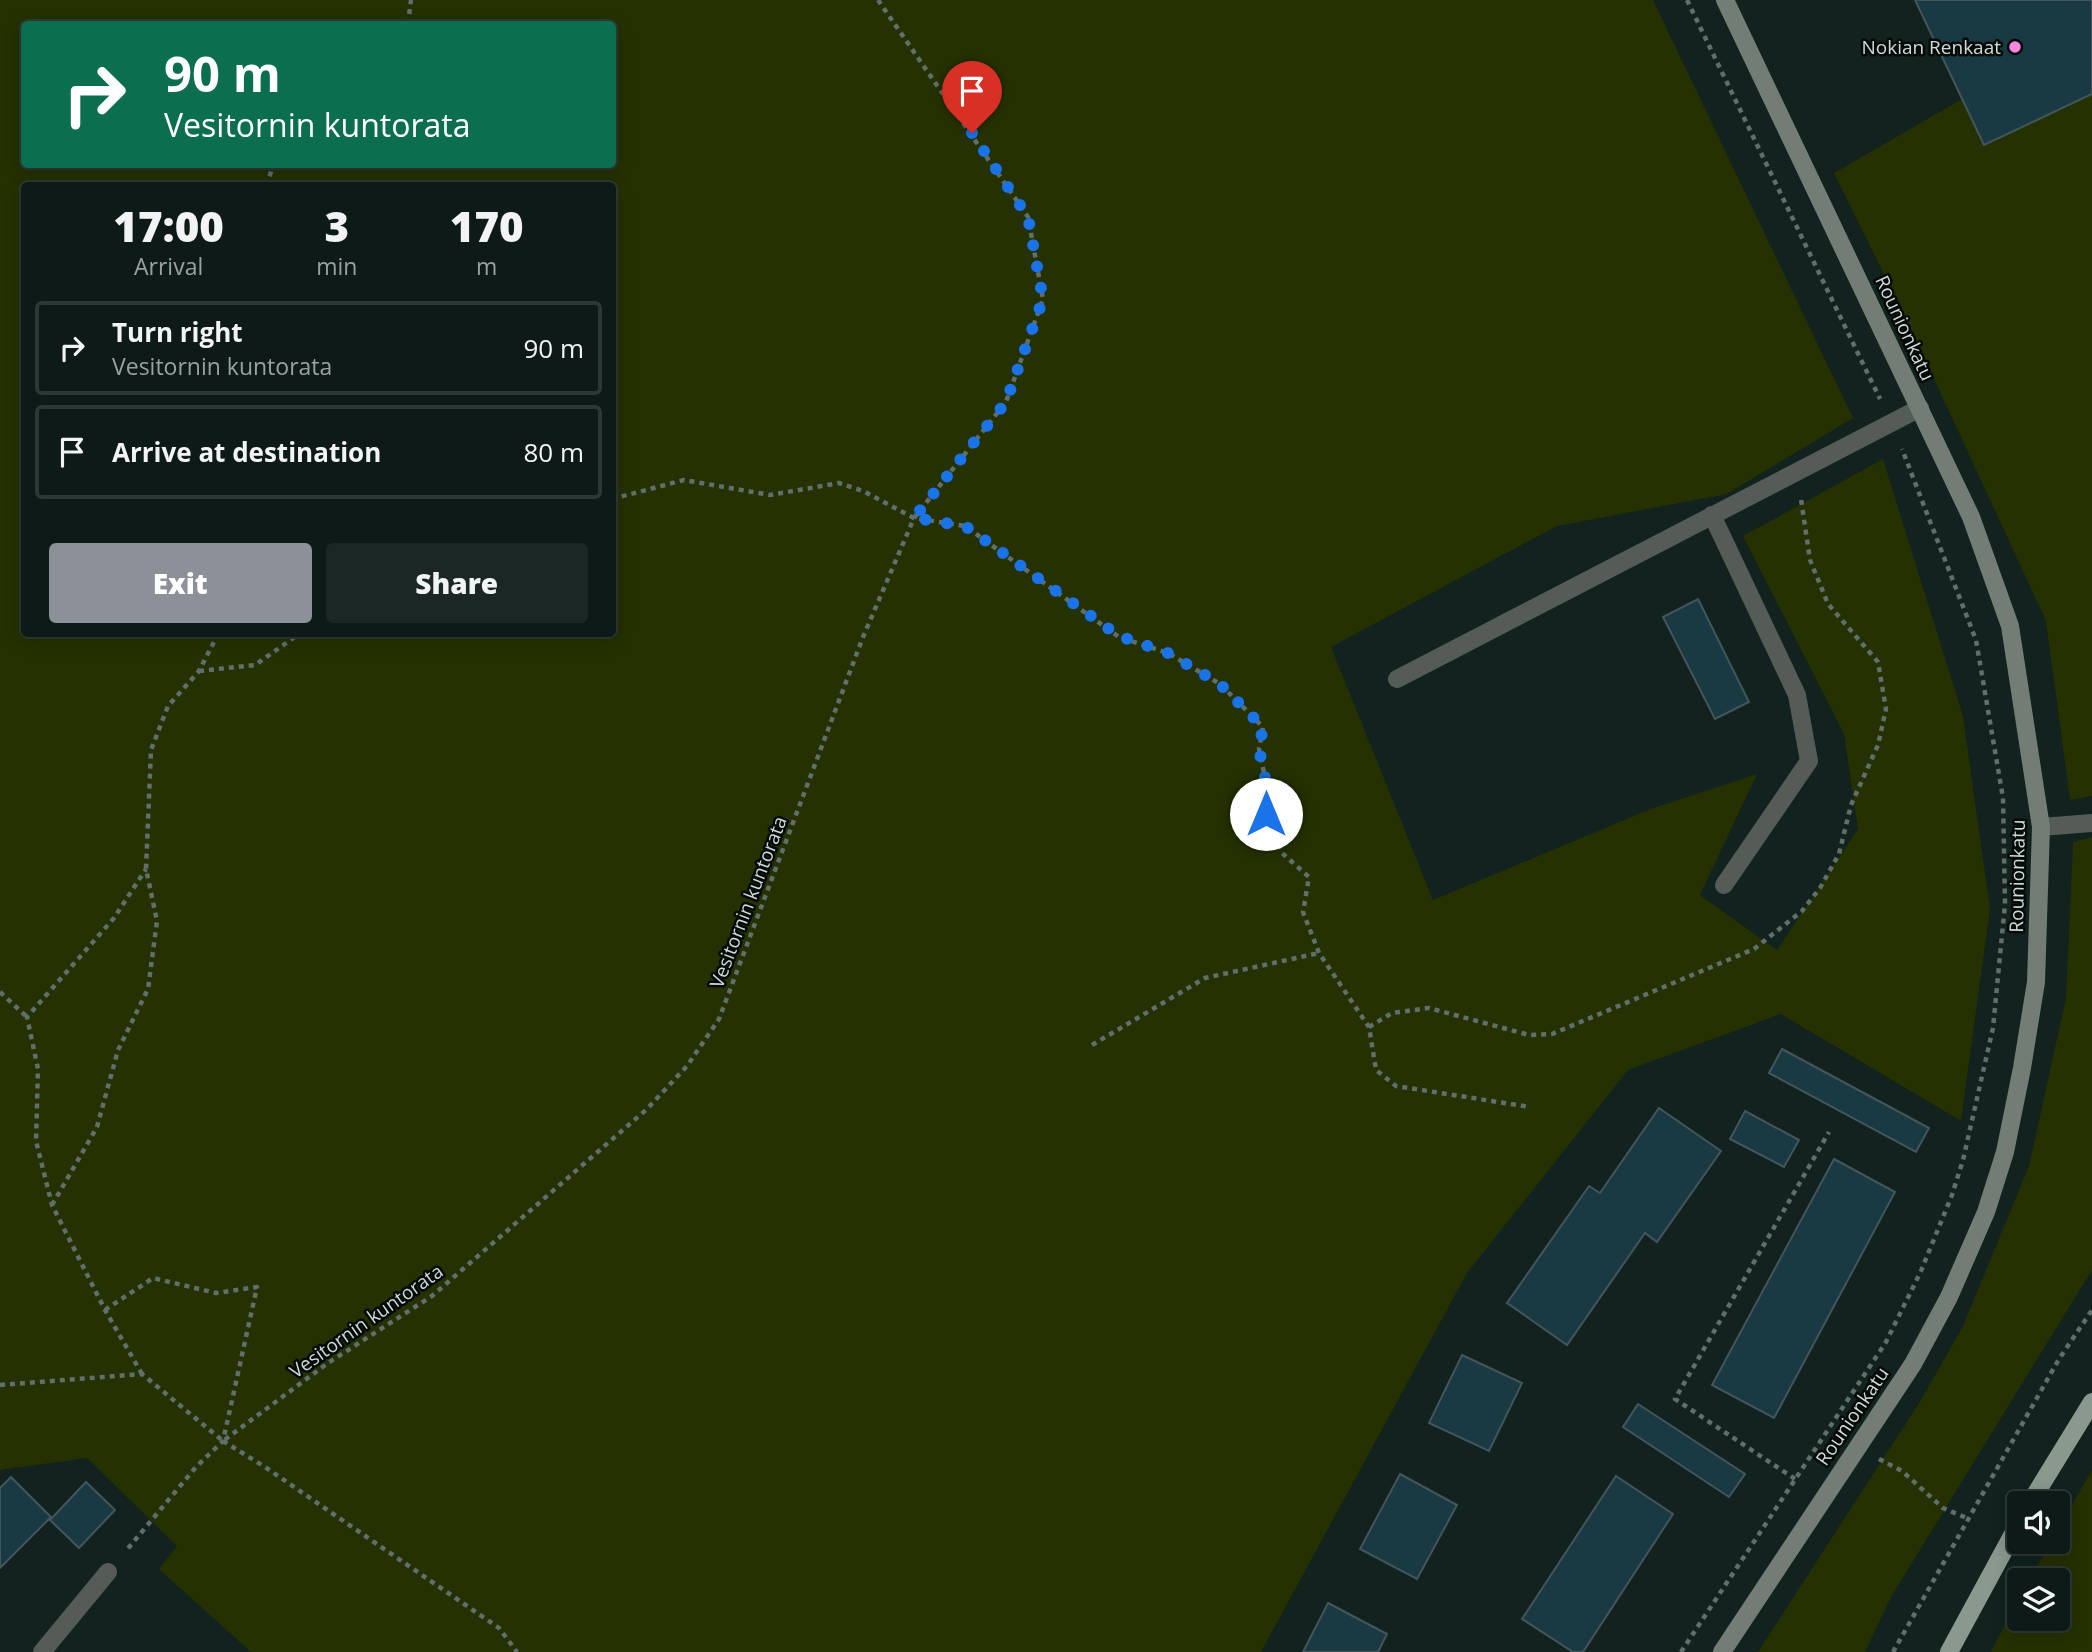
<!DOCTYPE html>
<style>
:root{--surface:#0d1a17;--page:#1b2724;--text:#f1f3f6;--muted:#9aa1a1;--line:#2d3836;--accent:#8c9099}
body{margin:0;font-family:"Open Sans",sans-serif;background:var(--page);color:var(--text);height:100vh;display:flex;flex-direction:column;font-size:26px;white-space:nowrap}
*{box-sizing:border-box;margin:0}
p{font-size:23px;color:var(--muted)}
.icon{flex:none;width:38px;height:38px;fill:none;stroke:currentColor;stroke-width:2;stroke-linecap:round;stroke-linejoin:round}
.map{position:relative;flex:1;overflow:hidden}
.drawer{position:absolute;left:21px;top:182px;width:595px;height:455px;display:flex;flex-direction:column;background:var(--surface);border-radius:7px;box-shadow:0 4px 18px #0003,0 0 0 2px var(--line)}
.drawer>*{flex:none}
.guide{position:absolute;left:21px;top:21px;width:595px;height:147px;border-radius:7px;box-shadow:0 4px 18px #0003,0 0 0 2px var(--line);background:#0b6e4f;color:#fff;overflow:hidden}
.tools{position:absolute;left:2007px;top:1491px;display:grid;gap:14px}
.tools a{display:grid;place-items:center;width:63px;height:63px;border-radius:7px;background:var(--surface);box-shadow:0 4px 18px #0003,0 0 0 2px var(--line);font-size:35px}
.pin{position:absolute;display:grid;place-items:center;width:60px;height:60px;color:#fff;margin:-72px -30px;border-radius:50% 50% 50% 0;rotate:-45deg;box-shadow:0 0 7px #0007}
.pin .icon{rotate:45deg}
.me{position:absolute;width:77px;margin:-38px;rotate:0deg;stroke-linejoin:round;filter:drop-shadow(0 0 5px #0008)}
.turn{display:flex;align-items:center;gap:24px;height:147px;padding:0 28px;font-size:32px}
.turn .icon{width:91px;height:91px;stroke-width:2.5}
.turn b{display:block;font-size:49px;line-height:60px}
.eta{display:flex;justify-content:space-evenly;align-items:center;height:119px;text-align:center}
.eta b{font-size:42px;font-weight:800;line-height:49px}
.button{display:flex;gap:14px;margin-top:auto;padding:14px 28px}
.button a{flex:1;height:80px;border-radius:7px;background:var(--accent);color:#fff;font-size:28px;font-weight:800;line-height:80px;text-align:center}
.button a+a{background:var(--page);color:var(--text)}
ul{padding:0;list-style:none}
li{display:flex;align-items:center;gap:21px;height:94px;margin:0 14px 10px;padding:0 14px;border:4px solid var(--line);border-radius:7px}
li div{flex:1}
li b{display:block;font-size:26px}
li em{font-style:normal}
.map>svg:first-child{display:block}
.green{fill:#253100;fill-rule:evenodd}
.building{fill:#193a42;stroke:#44565b;stroke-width:2}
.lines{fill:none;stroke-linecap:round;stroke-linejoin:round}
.path{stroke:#616f6c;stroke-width:4.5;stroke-dasharray:5 5;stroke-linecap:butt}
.lane{stroke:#555b56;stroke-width:18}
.street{stroke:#555b56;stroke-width:18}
.secondary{stroke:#737d76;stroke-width:18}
.primary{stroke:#8b988e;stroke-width:18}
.route{stroke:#1a73e8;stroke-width:12;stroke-dasharray:0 21.6}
.poi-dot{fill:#fe86e1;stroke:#040a08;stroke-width:2.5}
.labels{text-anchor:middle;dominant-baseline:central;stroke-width:5;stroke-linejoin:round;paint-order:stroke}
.poi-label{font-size:19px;fill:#d0dad8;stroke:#040a08;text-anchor:end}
.street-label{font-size:19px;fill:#d0dad8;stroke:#040a08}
</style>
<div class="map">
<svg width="2092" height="1652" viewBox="0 0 2092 1652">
<rect width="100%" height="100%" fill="#11221f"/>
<g class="green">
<path d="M 0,0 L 1653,0 L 1853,418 L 1727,494 L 1557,526 L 1331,647 L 1433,900 L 1648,810 L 1757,774 L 1700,895 L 1777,950 L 1858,829 L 1844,734 L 1743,536 L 1883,459 L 1963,716 L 1990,909 L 1961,1121 L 1781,1014 L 1628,1070 L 1467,1273 L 1261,1652 L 251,1652 L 159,1569 L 177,1546 L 87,1458 L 0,1470 ZM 24,24 L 612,24 L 612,164 L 24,164 ZM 24,186 L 612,186 L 612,634 L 24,634 Z"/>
<path d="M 2092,94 L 2092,796 L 2070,800 L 2046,621 L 1911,329 L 1834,173 L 1962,99 L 1984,145 Z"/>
<path d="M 2092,837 L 2092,1270 L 1891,1597 L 1865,1652 L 1758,1652 L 1921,1400 L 1963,1326 L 2029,1166 L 2066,998 L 2073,842 Z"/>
<path d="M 2092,1470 L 2092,1652 L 1991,1652 L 2019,1597 L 2020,1619 L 2058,1619 L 2058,1580 L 2029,1580 L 2051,1542 L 2058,1542 L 2058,1529 Z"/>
</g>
<g class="building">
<path d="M 1915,0 L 2092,0 L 2092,94 L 1984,145 Z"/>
<path d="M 1698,599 L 1749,702 L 1715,719 L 1663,617 Z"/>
<path d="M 1782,1049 L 1929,1128 L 1916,1152 L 1769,1073 Z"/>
<path d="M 1659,1108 L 1721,1151 L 1657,1242 L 1645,1233 L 1567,1345 L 1507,1303 L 1589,1186 L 1600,1193 Z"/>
<path d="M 1745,1111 L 1799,1140 L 1784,1167 L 1730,1139 Z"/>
<path d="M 1834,1159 L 1895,1192 L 1774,1418 L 1712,1385 Z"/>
<path d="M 1462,1355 L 1522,1383 L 1489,1451 L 1429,1423 Z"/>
<path d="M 1638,1404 L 1745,1474 L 1729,1497 L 1623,1427 Z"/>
<path d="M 1400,1474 L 1457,1505 L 1417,1579 L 1360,1549 Z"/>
<path d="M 1616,1476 L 1673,1514 L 1583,1652 L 1573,1652 L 1522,1619 Z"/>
<path d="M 11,1477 L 51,1517 L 0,1568 L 0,1488 Z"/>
<path d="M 86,1482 L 115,1510 L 79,1548 L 50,1520 Z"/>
<path d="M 1328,1603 L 1387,1634 L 1378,1652 L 1303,1652 Z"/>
</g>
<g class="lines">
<g class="path">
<path d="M 1687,0 L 1880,399"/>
<path d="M 408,24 L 411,0"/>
<path d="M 267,186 L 273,164"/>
<path d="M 612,499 L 684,480 L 770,495 L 839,483 L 863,491 L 914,518 L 965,526 L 1119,637 L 1168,653 L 1220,684 L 1263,727 L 1259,749 L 1267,787 L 1266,814 L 1282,853 L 1309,877 L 1303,912 L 1319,953 L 1369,1027 L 1376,1070 L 1396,1086 L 1530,1107"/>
<path d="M 199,671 L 255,665 L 299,634"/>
<path d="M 0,992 L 27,1017"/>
<path d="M 1369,1027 L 1392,1013 L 1429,1008 L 1529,1035 L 1552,1034 L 1754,949 L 1802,911 L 1820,888 L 1839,854 L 1851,805 L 1878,745 L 1886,709 L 1878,662 L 1828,604 L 1810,560 L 1801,499"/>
<path d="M 1092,1045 L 1205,978 L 1319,953"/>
<path d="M 52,1205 L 97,1127 L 118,1050 L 148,989 L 157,921 L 146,869 L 151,750 L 168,706 L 199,671 L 218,634"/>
<path d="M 105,1310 L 153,1278 L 216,1293 L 257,1287 L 223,1441 L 196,1467 L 125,1552"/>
<path d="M 142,1374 L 105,1310 L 52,1205 L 36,1141 L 38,1069 L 27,1017 L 114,918 L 146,869"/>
<path d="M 0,1385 L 142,1374 L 223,1441 L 328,1363 L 432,1296 L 647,1109 L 687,1066 L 719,1019 L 863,637 L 914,518 L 1006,402 L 1043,299 L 1028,217 L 878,0"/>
<path d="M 223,1441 L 265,1467 L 499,1628 L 517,1652"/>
<path d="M 1879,1459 L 1902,1471 L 1943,1508 L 1969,1519"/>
<path d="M 1795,1479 L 1675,1399 L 1829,1132"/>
<path d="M 1681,1652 L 1886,1342 L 1921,1271 L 1952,1195 L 1963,1160 L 1993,1028 L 2005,904 L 2003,798 L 1976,640 L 1902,449"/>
<path d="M 1893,1652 L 2059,1359 L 2092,1310"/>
</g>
<g class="lane">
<path d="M 1712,515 L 1797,695 L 1809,761 L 1724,885"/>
<path d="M 1397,679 L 1920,408"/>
<path d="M 2041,827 L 2092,823"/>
</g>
<path class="street" d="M 42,1652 L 108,1572"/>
<path class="secondary" d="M 1722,1652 L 1913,1364 L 1949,1297 L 1986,1212 L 2005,1152 L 2022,1068 L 2036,982 L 2041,827 L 2010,626 L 1971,517 L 1725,0"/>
<g class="primary">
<path d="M 2030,1503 L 2092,1402"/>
<path d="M 1949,1652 L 2020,1521"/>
</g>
</g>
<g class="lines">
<path class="route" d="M 972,133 L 1028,217 L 1043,299 L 1006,402 L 914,518 L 965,526 L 1119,636 L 1168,653 L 1220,684 L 1263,727 L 1259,749 L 1267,787 L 1266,814"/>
</g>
<circle class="poi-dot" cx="2015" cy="47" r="7"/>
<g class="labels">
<g class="poi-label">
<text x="2001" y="47">Nokian Renkaat</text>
</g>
<g class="street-label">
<text transform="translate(1905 328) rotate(65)">Rounionkatu</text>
<text transform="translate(2017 876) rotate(-89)">Rounionkatu</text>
<text transform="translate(748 902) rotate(-69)">Vesitornin kuntorata</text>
<text transform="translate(366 1321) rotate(-35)">Vesitornin kuntorata</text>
<text transform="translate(1852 1416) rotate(-56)">Rounionkatu</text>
</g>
</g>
</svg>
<div class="tools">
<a><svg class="icon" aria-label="sound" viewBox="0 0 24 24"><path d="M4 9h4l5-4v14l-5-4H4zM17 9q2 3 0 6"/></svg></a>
<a><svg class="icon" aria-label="layers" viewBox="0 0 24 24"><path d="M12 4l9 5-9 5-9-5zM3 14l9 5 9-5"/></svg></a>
</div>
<div class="pin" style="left:972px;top:133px;background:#d93025"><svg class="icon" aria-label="arrive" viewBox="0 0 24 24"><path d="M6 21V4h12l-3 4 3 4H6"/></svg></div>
<svg class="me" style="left:1266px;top:814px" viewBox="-20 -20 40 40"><circle r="19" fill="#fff"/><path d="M0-13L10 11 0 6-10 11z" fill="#1a73e8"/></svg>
<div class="guide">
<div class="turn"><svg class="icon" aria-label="right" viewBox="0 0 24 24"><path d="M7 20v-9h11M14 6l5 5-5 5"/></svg><div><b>90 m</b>Vesitornin kuntorata</div></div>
</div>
<section class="drawer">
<div class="eta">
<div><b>17:00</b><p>Arrival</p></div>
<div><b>3</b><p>min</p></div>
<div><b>170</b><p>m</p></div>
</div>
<ul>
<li><svg class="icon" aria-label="right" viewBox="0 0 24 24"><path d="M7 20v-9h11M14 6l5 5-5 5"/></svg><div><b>Turn right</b><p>Vesitornin kuntorata</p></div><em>90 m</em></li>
<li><svg class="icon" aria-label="arrive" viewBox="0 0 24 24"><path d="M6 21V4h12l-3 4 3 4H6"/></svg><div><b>Arrive at destination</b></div><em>80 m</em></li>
</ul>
<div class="button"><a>Exit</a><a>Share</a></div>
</section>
</div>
